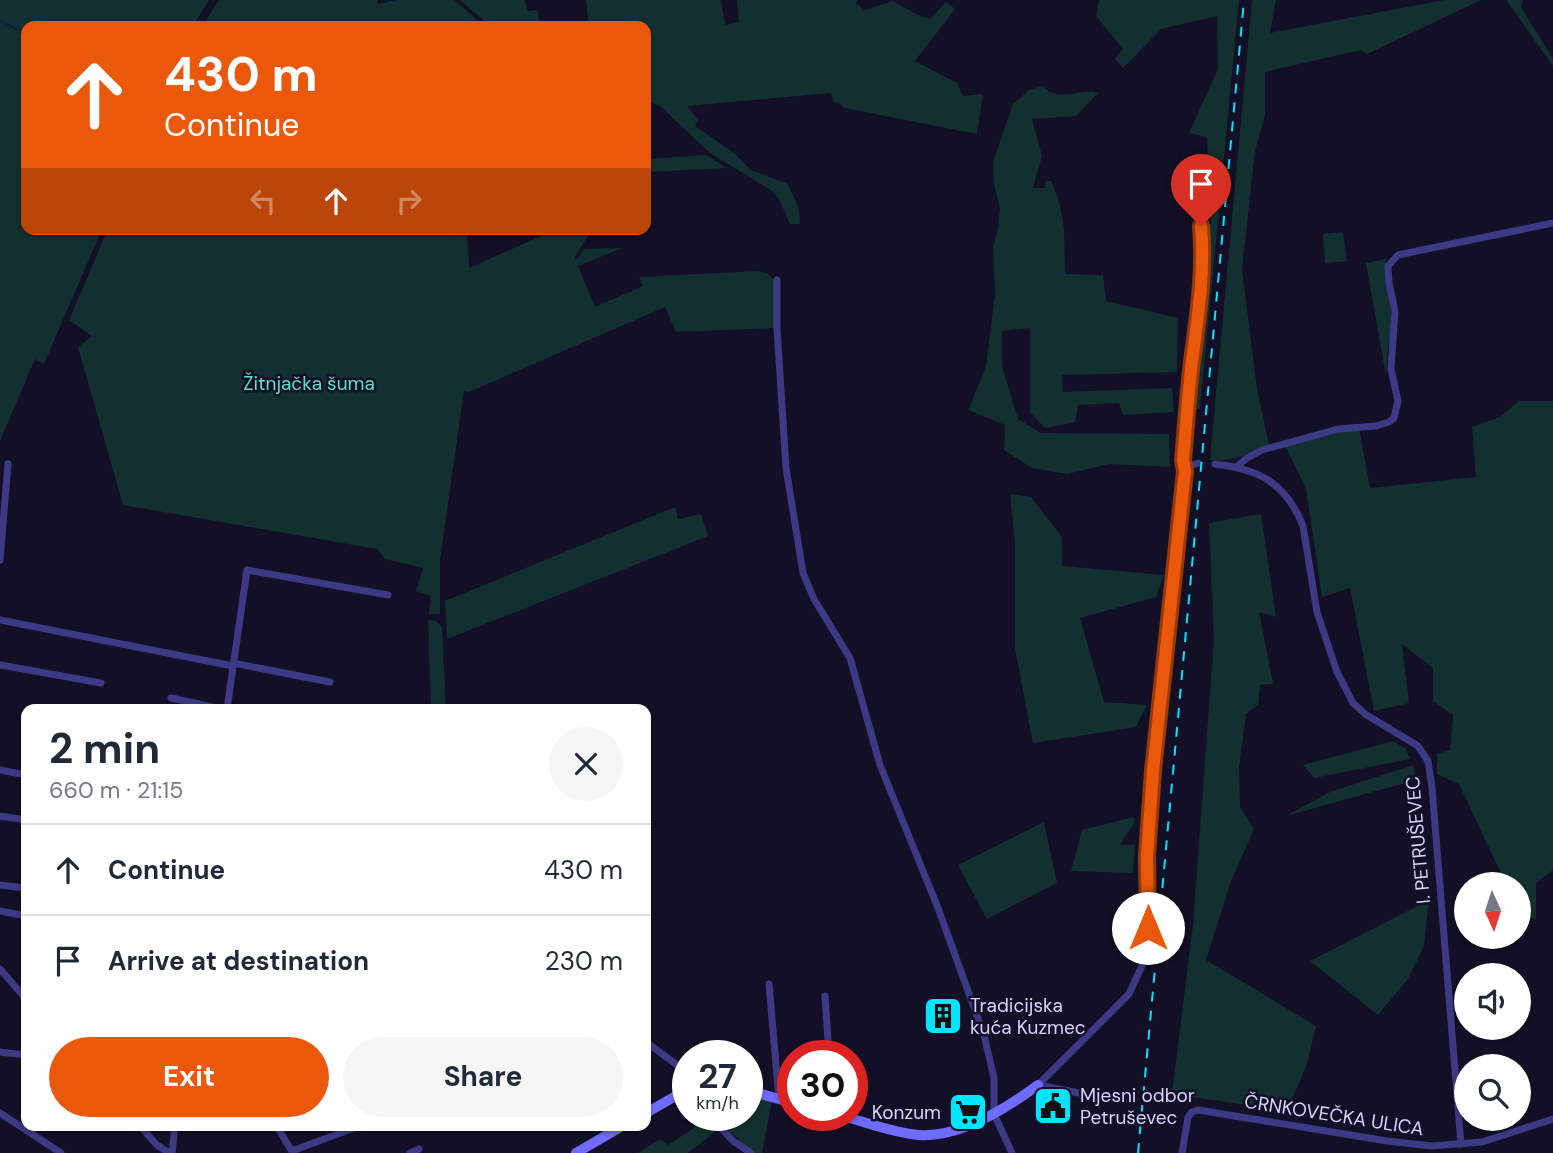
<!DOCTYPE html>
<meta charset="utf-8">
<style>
:root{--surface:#fff;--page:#f6f6f7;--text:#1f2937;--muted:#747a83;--line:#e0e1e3;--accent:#ea580c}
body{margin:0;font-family:"DM Sans",sans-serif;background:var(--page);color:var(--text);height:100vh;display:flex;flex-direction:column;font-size:26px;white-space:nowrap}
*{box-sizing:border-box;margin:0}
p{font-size:23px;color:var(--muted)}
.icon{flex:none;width:38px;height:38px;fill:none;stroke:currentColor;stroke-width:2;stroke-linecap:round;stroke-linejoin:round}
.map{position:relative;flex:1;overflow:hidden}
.details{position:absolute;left:21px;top:704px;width:630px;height:427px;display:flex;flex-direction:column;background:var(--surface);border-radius:14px;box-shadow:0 2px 5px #0004}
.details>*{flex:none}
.guide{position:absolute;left:21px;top:21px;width:630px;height:214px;border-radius:14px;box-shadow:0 2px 5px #0004;background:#ea580c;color:#fff;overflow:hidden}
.needle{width:46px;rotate:177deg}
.buttons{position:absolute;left:1454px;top:872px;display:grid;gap:14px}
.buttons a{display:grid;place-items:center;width:77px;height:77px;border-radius:50%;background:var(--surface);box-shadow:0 2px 5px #0004;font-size:35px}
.speed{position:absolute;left:672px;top:1040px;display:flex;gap:14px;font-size:35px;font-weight:700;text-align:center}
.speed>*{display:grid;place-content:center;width:91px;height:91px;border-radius:50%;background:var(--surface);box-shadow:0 2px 5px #0004;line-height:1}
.speed small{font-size:18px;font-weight:400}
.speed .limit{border:10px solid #d22;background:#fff;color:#111}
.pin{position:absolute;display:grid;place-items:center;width:60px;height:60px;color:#fff;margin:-72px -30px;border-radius:50% 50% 50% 0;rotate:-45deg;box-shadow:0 0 7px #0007}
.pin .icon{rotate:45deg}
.me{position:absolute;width:77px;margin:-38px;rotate:0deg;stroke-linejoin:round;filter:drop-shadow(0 0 5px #0008)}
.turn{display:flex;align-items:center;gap:24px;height:147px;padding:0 28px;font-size:32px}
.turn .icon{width:91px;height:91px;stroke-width:2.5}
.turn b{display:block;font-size:49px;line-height:60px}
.lanes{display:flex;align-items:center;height:66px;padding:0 28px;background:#0003;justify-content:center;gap:35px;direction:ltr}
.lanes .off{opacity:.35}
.round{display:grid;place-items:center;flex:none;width:74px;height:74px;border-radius:37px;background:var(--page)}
.head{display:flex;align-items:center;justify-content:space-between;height:119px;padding:0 28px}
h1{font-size:42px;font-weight:700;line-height:52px}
.action{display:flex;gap:14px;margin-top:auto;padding:14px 28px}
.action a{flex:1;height:80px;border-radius:42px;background:var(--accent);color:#fff;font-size:28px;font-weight:700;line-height:80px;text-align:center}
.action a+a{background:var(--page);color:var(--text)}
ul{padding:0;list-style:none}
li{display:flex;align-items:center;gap:21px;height:91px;padding:0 28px;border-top:2px solid var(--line)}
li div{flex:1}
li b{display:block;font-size:26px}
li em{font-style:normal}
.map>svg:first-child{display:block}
.green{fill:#12302f}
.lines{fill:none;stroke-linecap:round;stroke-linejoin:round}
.stream{stroke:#0c2248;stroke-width:2}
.street{stroke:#3d3a85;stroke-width:7}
.secondary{stroke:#6f6bff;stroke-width:10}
.rail{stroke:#00e5ff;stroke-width:2;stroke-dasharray:10 9;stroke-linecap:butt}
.route-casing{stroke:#983908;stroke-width:18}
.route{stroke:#ea580c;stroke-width:12}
.labels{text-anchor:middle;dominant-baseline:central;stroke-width:5;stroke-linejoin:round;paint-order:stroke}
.park-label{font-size:19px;fill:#5fe0c0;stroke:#130f26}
.street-label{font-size:19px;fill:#d9d4ff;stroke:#130f26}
.poi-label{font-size:19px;fill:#d9d4ff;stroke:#130f26;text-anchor:start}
</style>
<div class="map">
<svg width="1553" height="1153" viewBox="0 0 1553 1153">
<rect width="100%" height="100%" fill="#130f26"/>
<g class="green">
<path d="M 0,0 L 209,0 L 193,26 L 26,26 L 26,229 L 102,229 L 44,364 L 35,359 L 0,441 Z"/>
<path d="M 219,0 L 378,0 L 378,4 L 396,0 L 454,0 L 485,26 L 202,26 Z"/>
<path d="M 460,0 L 525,0 L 527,11 L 537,10 L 540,26 L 490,26 Z"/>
<path d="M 586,0 L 721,0 L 725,25 L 739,22 L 737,0 L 858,0 L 855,3 L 865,10 L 893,1 L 918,15 L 930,19 L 946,2 L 955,9 L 915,61 L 957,83 L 963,96 L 983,94 L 977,134 L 844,108 L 842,105 L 833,101 L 831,93 L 687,106 L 698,120 L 695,126 L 734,153 L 751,170 L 788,184 L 799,209 L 800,224 L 790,224 L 779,199 L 772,191 L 710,153 L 660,106 L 646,100 L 646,26 L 589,26 Z"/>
<path d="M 1099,0 L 1239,0 L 1200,409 L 1190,408 L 1204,227 L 1211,224 L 1207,137 L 1189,133 L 1218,69 L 1217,16 L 1161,29 L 1123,68 L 1115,59 L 1123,49 L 1096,16 Z"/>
<path d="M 1252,0 L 1276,0 L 1270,33 L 1444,0 L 1481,0 L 1367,54 L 1361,50 L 1265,72 L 1265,115 L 1255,151 L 1242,269 L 1257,389 L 1269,444 C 1250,452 1232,463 1210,460 Z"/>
<path d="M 1506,0 L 1523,0 L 1521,7 L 1553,59 L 1553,66 Z"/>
<path d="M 1042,86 C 1061,104 1078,87 1098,93 L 1076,116 L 1032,119 L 1042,156 L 1033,188 L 1045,188 L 1046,181 L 1051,181 C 1067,215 1064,237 1065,274 L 1103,275 L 1106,301 L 1178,318 L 1177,372 L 1062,375 L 1063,392 L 1172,388 L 1174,412 L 1123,415 L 1119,403 L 1078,405 L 1075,422 L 1045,428 L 1030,412 L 1030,328 L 1002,331 L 1002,366 L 1018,419 L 1041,433 L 1169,434 L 1170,467 L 1109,464 L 1067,474 L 1032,468 L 1004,450 L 1005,425 L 968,410 L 986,367 L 995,295 L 993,247 L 998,229 L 1000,208 L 994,184 L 993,162 L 1013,104 L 1029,90 Z"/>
<path d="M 706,155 L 727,168 L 646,172 L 646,159 Z"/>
<path d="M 108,229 L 467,229 L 469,268 L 557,229 L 592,229 L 575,257 L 576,260 L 584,249 L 622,248 L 578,266 L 595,307 L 643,286 L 639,277 L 759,271 L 768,274 L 774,280 L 774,328 L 676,332 L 665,307 L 469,392 L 464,391 L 440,560 L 440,614 L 429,614 L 431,596 L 416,591 L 423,568 L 385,559 L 377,549 L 123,505 L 78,347 L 92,336 L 69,320 Z"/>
<path d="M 1343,232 L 1347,261 L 1325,263 L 1323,234 Z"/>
<path d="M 1386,259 L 1386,279 L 1393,324 L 1388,348 L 1386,376 L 1366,263 Z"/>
<path d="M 1519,401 L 1553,401 L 1553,870 L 1536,883 L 1536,920 L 1519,910 L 1519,884 L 1506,884 L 1459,784 L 1437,774 L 1437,754 L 1450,750 L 1453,715 L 1433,701 L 1433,668 L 1402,644 L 1409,703 L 1374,711 L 1350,588 L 1322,597 L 1306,489 L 1285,445 L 1359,428 L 1370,488 L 1476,477 L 1472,427 L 1500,417 Z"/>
<path d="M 1010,494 L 1031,497 L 1062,537 L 1062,566 L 1164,575 L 1156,597 L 1080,618 L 1104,702 L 1147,705 L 1136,727 L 1033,743 L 1015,649 L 1015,545 Z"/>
<path d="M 675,507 L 678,519 L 701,514 L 708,536 L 447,639 L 445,601 Z"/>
<path d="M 1261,514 L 1276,617 L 1259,612 L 1273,684 L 1260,685 L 1258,705 L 1246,714 L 1239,767 L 1240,807 L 1254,829 L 1231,881 L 1206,960 L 1316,1026 L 1307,1064 L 1287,1111 L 1172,1094 L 1193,924 L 1214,639 L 1209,523 Z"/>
<path d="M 428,620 L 436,621 L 442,627 L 446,709 L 431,709 Z"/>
<path d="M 1393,741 L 1406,749 L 1410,759 L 1314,778 L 1303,765 Z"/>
<path d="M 1413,765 L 1416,780 L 1286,816 L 1330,792 Z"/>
<path d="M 1134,817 L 1135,821 L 1120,845 L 1135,845 L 1133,873 L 1071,871 L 1082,830 Z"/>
<path d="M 1044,822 L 1057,883 L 987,919 L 958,865 Z"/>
<path d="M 1429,900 L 1424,946 L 1408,979 L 1378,1015 L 1310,961 Z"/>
<path d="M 747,1094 L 772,1100 L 762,1153 L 747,1153 L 738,1138 L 728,1131 L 736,1127 L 740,1115 L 747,1115 Z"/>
<path d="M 706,1120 L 715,1132 L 688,1153 L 638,1153 L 660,1139 L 668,1145 Z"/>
</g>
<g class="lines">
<path class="stream" d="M 0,21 L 26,34"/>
<g class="street">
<path d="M 777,280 L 777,328 L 786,468 L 803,573 L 814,599 L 850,658 L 880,765 L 938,908 L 984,1035 L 994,1078 L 994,1114 L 1012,1153"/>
<path d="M 1215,464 C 1259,469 1286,483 1303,526 L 1317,612 L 1337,672 L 1353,703 L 1365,714 L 1418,746 L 1428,761 L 1432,788 L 1461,1144"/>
<path d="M 1237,466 L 1247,458 L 1262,450 L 1338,429 L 1376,426 L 1389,422 L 1394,418 L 1398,401 L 1391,369 L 1395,311 L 1389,283 L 1388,266 L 1398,255 L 1553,223"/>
<path d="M 1184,470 L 1183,460 L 1204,259 L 1201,226"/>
<path d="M 0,560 L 8,464"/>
<path d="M 0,620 L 233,666"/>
<path d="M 233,663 L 330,682"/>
<path d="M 0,665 L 101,683"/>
<path d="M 171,698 L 222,709"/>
<path d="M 227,709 L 247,570 L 388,595"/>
<path d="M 0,770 L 26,775"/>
<path d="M 0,816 L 26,820"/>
<path d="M 0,885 L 26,888"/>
<path d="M 0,911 L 26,916"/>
<path d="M 0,969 L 26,999"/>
<path d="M 769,984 L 779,1099"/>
<path d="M 825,996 L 829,1055"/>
<path d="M 646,1042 L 688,1073"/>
<path d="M 0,1052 L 26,1055"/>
<path d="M 1038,1085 L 1129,994 L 1145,959 L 1148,928 L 1147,856 L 1153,771 L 1184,475 L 1187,467 L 1198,463"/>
<path d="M 1038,1085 L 1100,1097 L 1134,1100"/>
<path d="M 0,1113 L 61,1153"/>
<path d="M 709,1115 L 733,1141 L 751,1153"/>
<path d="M 139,1125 L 157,1145 L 169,1153"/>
<path d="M 276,1125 L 293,1153"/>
<path d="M 292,1151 L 362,1125"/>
<path d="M 172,1153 L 175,1125"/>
<path d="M 410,1153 L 419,1149"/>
<path d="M 1182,1153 L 1188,1117 L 1192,1112 L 1198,1110 L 1387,1141 L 1432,1146 L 1482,1142 L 1553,1119"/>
</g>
<g class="secondary">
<path d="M 747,1090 L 793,1103"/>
<path d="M 646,1113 L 688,1089"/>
<path d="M 838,1115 C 864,1121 892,1133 919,1135 C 960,1138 1007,1108 1038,1085"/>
<path d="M 576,1153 L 624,1125"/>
</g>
<path class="rail" d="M 1138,1153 L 1244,0"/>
</g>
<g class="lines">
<g class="route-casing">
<path id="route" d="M 1148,928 L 1147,856 L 1153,771 L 1185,471 L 1183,460 C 1186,427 1188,394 1192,362 C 1198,315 1205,273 1201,226"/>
</g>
<use href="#route" class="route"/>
</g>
<defs>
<g id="building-square" transform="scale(2.0125)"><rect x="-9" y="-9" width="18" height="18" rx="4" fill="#00e5ff" stroke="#130f26"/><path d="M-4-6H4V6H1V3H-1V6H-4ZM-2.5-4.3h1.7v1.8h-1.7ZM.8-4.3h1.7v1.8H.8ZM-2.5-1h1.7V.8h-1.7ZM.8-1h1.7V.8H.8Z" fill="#111"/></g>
<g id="civic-square" transform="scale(2.0125)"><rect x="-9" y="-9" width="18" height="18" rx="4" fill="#00e5ff" stroke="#130f26"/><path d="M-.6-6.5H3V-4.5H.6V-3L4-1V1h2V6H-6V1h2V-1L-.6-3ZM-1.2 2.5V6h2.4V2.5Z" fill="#111"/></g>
<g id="supermarket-square" transform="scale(2.0125)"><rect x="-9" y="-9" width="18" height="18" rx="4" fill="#00e5ff" stroke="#130f26"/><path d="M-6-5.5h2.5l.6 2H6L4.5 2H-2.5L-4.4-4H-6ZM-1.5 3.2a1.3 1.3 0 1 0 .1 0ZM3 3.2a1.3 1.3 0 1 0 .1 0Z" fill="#111"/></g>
</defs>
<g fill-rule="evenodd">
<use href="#building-square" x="943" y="1016"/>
<use href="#civic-square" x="1053" y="1106"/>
<use href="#supermarket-square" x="968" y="1112"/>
</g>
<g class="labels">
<g class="park-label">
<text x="309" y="383">Žitnjačka šuma</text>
</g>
<g class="street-label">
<text transform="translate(1418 840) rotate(-95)">I. PETRUŠEVEC</text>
<text transform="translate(1334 1115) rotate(9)">ČRNKOVEČKA ULICA</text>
</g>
<g class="poi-label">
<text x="970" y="1005">Tradicijska<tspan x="970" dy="22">kuća Kuzmec</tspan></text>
<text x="1080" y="1095">Mjesni odbor<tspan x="1080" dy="22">Petruševec</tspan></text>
<text x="941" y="1112" text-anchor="end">Konzum</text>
</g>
</g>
</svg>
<div class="buttons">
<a><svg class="needle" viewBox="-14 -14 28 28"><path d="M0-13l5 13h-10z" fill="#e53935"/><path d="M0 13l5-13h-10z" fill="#747a83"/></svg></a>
<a><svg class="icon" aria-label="sound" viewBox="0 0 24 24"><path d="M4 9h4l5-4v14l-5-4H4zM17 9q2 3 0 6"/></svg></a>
<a><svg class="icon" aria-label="search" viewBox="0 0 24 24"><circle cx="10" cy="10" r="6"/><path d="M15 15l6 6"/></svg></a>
</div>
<div class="speed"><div>27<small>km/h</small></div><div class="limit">30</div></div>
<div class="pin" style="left:1201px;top:226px;background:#d93025"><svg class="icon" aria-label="arrive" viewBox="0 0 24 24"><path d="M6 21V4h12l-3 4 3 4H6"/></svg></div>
<svg class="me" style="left:1148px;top:928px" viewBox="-20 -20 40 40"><circle r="19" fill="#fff"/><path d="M0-13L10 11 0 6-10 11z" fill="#ea580c"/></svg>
<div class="guide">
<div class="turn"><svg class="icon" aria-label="ahead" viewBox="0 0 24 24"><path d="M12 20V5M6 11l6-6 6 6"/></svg><div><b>430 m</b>Continue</div></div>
<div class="lanes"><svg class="icon off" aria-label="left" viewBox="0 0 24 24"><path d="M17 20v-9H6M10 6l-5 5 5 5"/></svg><svg class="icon" aria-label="ahead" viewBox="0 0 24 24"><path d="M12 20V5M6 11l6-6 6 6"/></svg><svg class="icon off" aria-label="right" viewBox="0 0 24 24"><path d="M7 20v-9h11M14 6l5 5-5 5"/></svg></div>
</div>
<section class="details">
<div class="head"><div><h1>2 min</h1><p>660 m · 21:15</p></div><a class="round"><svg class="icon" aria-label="close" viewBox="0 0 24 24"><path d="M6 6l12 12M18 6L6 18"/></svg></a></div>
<ul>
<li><svg class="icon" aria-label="ahead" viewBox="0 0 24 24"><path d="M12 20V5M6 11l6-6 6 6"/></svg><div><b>Continue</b></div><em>430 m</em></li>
<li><svg class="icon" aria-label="arrive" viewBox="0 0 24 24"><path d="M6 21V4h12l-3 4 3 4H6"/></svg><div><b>Arrive at destination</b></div><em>230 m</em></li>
</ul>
<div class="action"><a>Exit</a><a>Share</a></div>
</section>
</div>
